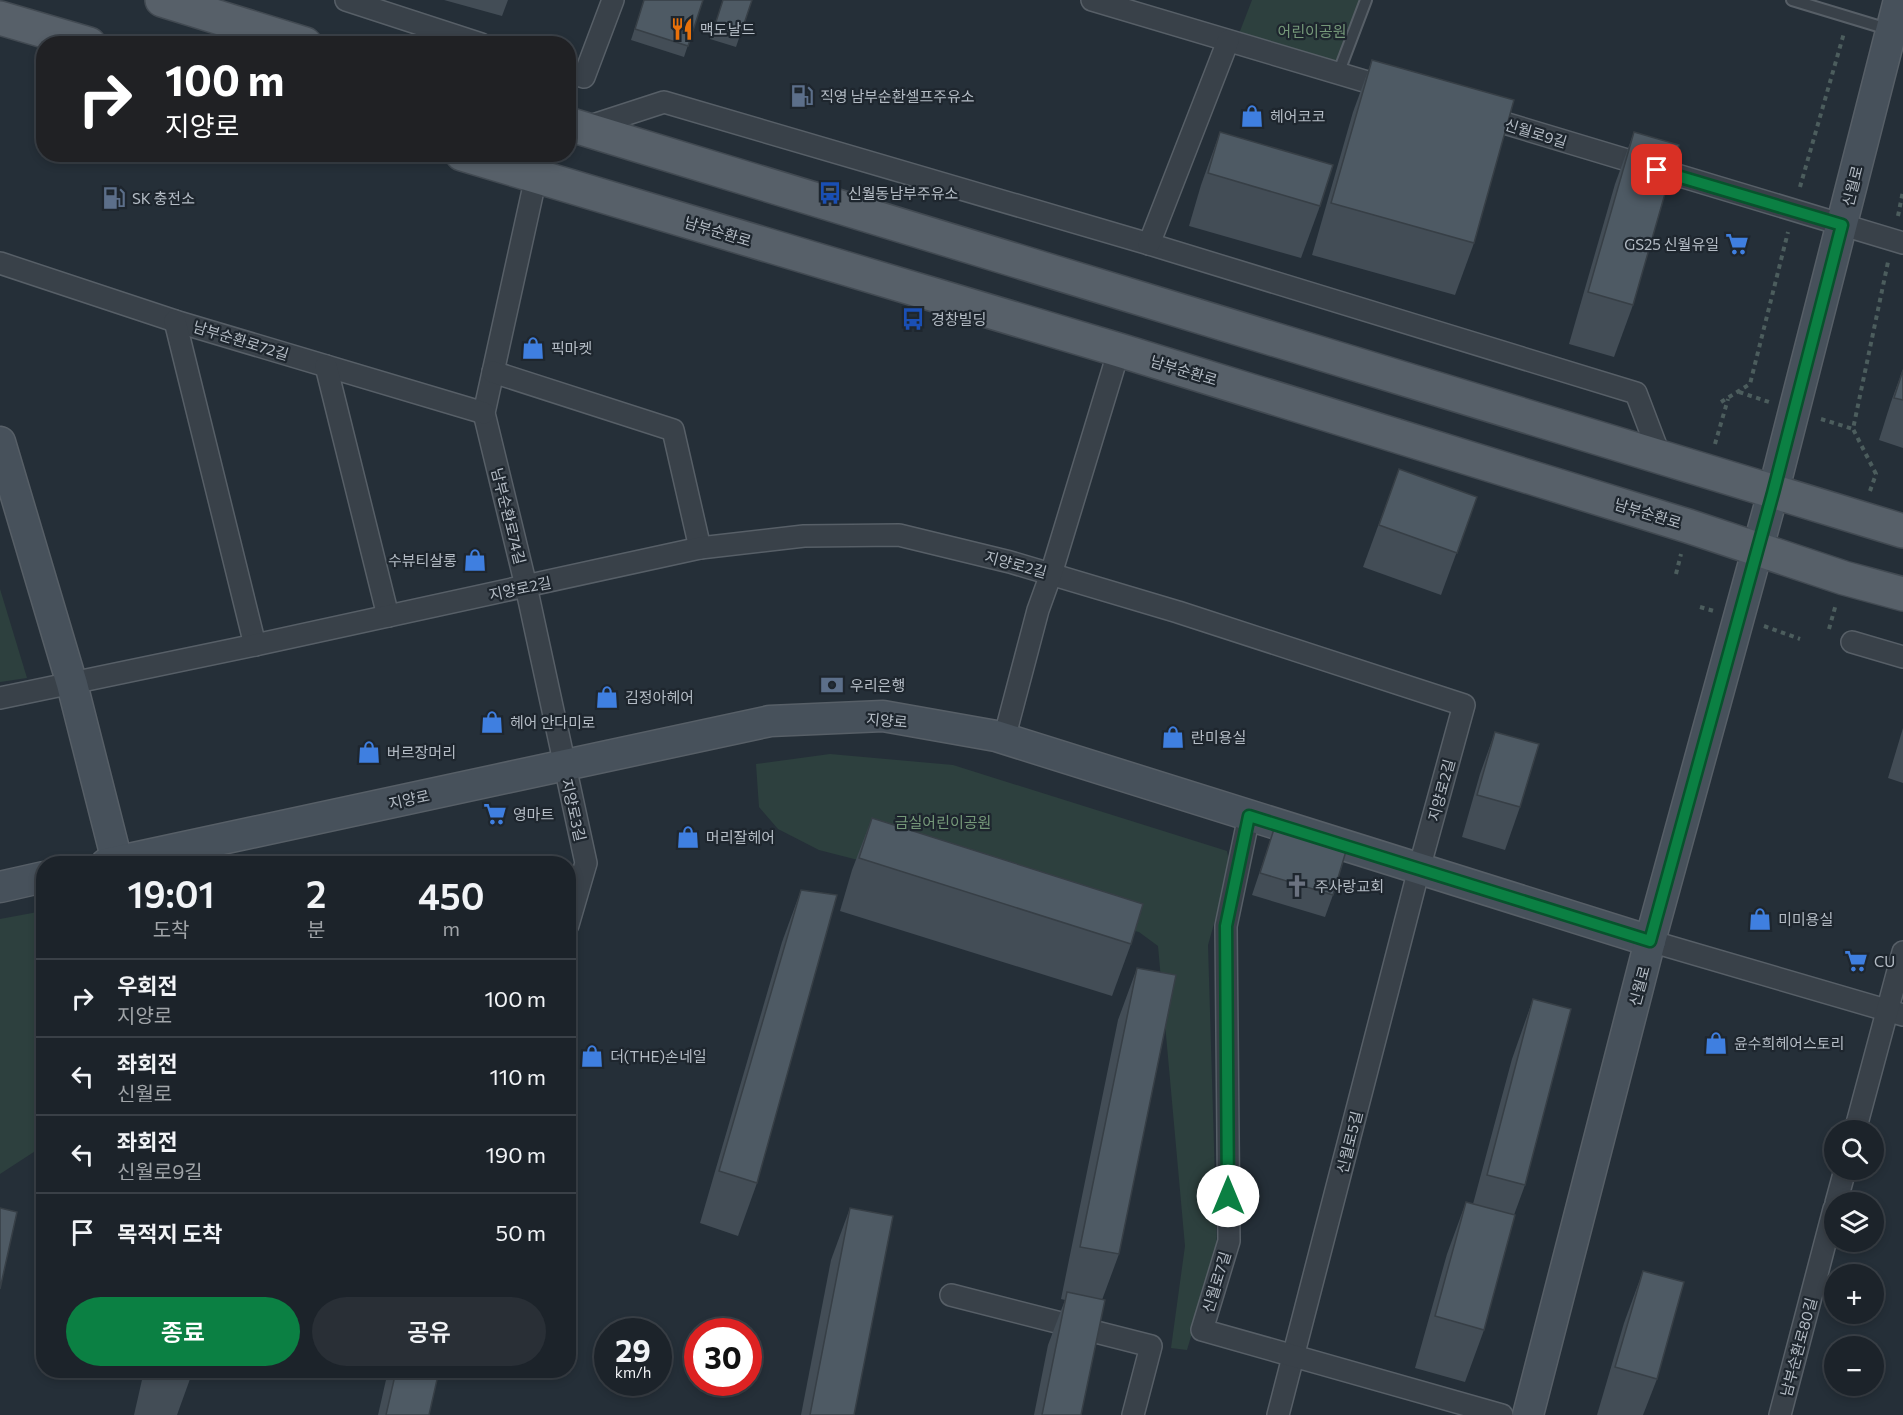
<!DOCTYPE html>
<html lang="ko">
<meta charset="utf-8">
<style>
:root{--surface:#1c232a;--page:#292f36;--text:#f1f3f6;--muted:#a0a4a8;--line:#3a4047;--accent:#0b8043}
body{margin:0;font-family:Commissioner,"Noto Sans KR",sans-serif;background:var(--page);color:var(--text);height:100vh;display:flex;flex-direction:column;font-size:22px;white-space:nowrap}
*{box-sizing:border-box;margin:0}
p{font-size:20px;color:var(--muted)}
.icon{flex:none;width:33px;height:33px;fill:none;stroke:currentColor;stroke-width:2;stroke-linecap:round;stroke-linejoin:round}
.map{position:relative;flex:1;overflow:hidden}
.side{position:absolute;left:36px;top:856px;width:540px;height:522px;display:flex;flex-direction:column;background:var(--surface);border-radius:24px;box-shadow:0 3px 9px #0003,0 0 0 2px var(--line)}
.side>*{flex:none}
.banner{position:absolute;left:36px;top:36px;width:540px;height:126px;border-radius:24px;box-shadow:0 3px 9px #0003,0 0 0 2px var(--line);background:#202124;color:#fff;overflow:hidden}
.tools{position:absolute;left:1824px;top:1120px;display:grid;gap:12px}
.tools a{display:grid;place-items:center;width:60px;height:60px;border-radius:50%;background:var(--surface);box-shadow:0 3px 9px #0003,0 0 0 2px var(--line);font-size:30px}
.speed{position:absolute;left:594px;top:1318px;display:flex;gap:12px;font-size:30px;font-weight:700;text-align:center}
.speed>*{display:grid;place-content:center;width:78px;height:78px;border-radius:50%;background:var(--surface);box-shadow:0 3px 9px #0003,0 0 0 2px var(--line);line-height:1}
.speed small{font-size:15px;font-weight:400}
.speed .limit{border:9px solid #d22;background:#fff;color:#111}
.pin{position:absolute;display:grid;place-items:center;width:51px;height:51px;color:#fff;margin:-26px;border-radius:12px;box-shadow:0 3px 9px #0006}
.me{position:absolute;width:66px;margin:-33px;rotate:0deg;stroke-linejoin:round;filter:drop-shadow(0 0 4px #0008)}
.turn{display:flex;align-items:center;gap:21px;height:126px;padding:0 30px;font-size:27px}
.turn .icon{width:78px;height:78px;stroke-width:2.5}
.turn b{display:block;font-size:42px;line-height:51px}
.eta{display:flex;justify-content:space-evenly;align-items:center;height:102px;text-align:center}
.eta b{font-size:36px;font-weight:600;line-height:42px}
.primary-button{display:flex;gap:12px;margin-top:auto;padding:12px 30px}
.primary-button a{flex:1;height:69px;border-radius:36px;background:var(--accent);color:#fff;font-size:24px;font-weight:600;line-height:69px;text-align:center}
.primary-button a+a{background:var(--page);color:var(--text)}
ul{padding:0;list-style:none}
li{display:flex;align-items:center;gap:18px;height:78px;padding:0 30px;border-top:2px solid var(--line)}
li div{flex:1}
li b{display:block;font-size:22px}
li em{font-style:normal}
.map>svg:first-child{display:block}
.green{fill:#2d403e}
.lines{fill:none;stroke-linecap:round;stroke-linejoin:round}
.lane-casing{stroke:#575f67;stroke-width:14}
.street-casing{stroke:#575f67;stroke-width:24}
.secondary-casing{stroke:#575f67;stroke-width:33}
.primary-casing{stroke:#424a52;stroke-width:36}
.path{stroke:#4c5d5d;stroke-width:4;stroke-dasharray:4.5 4.5;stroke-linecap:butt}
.lane{stroke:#394149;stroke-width:10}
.street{stroke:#394149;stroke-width:21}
.secondary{stroke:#47515b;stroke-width:30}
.primary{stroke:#576069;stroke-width:33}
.wall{fill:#434d56}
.building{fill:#4e5a64;stroke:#373f46;stroke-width:1.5}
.route-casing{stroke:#07532c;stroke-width:15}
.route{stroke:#0b8043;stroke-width:10}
.labels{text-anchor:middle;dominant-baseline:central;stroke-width:4.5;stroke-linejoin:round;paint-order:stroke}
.poi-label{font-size:15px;fill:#b4bcc5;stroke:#1e262e;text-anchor:start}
.park-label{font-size:15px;fill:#759879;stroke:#1e262e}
.street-label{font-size:15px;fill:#b4bcc5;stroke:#1e262e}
</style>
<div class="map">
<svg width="1903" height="1415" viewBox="0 0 1903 1415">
<rect width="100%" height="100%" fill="#252f38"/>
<g class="green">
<path d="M 1252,0 L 1363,0 L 1335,73 L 1237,39 Z"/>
<path d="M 0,589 L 27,678 L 0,682 Z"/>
<path d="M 830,754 L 953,765 L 1227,851 L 1230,867 L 1208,945 L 1217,1248 L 1187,1350 L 1171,1348 L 1185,1246 L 1158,946 L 1139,932 L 819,850 L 778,829 L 759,807 L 756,764 Z"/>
<path d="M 43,911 L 43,1146 L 0,1174 L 0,919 Z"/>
</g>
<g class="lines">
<g class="lane-casing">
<g id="lane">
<path d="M 1792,0 L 1891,30"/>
<path d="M 1338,74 L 1366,0"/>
</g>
</g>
<g class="street-casing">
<g id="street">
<path d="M 346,0 L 481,44"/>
<path d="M 1092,0 L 1391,89"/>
<path d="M 568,72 L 584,77 L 613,0"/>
<path d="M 1481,116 L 1903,243"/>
<path d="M 584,128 L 664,102 L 1149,244 L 1636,393 L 1661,459"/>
<path d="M 541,154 L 484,413 L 526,586 L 586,863 L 568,925"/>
<path d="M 1149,244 L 1228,41"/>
<path d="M 0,263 L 175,321 L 484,413"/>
<path d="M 175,321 L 255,645"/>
<path d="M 326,366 L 388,616"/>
<path d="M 493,372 L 673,430 L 700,548"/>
<path d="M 1852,642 L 1903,657"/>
<path d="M 0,698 L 255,645 L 700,548 L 804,536 L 899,535 L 1010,562 L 1178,612 L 1464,705 L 1419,869 L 1278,1415"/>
<path d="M 1004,739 L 1038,610 L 1051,574 L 1119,350"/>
<path d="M 1249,816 L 1226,926 L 1229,1241 L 1202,1330 L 1502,1415"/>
<path d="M 1650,941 L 1903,1015"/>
<path d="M 1855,1131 L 1903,952"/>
<path d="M 1836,1203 L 1845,1170"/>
<path d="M 951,1295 L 1151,1346 L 1133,1415"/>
<path d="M 1780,1415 L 1834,1209"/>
</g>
</g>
<g class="secondary-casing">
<g id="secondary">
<path d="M 0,442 L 72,684 L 117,861"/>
<path d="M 106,864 L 770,721 L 883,716 L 996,736 L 1650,941"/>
<path d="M 0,887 L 44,877"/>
<path d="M 1528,1415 L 1650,941 L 1773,493 L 1899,0"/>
</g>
</g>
<g class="primary-casing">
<g id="primary">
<path d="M 162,0 L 305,44"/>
<path d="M 0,18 L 89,44"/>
<path d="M 568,124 L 1903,531"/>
<path d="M 462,154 L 1119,350 L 1688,526 L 1844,578 L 1903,594"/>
</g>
</g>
<g class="path">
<path d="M 1800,187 L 1844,33"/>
<path d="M 1898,216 L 1903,191"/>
<path d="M 1739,392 L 1769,402"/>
<path d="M 1721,402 L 1750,384 L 1788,232"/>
<path d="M 1821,419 L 1853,429"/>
<path d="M 1715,444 L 1728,399"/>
<path d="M 1870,491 L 1876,474 L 1853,429 L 1888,262"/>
<path d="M 1676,574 L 1681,554"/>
<path d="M 1700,607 L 1714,611"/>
<path d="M 1764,626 L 1800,639"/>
<path d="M 1829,629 L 1836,604"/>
</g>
<use href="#lane" class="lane"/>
<use href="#street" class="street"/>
<use href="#secondary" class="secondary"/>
<use href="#primary" class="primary"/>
</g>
<g class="wall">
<path d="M 444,0 L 508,0 L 502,16 Z"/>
<path d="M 644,0 L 703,0 L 684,57 L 631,40 Z"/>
<path d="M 723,0 L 752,0 L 736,47 L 710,39 Z"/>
<path d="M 1372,60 L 1474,243 L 1455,295 L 1312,255 L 1353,112 Z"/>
<path d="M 1220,132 L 1320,206 L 1301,258 L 1189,226 L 1201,185 Z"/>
<path d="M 1634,132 L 1633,305 L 1614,357 L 1569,344 L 1615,184 Z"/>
<path d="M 1903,369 L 1903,448 L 1879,440 L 1891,402 Z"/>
<path d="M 1399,469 L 1477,497 L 1441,595 L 1363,567 Z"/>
<path d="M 1903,728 L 1903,783 L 1888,778 Z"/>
<path d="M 1495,732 L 1520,807 L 1505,850 L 1462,837 L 1480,774 Z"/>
<path d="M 872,818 L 1131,944 L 1112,996 L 840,911 L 852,870 Z"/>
<path d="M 1274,829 L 1333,895 L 1325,917 L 1252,895 Z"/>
<path d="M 801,890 L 757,1183 L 738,1236 L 700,1223 L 782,942 Z"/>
<path d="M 1137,968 L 1119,1254 L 1102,1300 L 1081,1415 L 1034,1415 L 1048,1345 L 1065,1300 L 1061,1299 L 1118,1020 Z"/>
<path d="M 1533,999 L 1525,1185 L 1514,1215 L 1484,1330 L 1465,1382 L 1415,1368 L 1447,1254 L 1466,1202 L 1473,1204 L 1512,1059 Z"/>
<path d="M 850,1208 L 854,1415 L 801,1415 L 831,1260 Z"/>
<path d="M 1643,1271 L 1657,1379 L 1643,1415 L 1597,1415 L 1624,1323 Z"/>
<path d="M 144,1371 L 192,1371 L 190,1379 L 177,1415 L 134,1415 Z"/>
<path d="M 388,1371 L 439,1371 L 429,1415 L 378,1415 Z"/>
</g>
<g class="building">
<path d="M 644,0 L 703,0 L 688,46 L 635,29 Z"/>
<path d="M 723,0 L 752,0 L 740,36 L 714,28 Z"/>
<path d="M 1372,60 L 1514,100 L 1474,243 L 1331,203 Z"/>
<path d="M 1220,132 L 1333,165 L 1320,206 L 1208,173 Z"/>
<path d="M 1634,132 L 1679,145 L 1633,305 L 1588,292 Z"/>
<path d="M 1903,370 L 1903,400 L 1894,398 Z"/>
<path d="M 1399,469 L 1477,497 L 1457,553 L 1379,525 Z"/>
<path d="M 1495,732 L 1539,744 L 1520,807 L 1477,795 Z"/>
<path d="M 872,818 L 1143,904 L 1131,944 L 859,858 Z"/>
<path d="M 1274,829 L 1346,851 L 1333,895 L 1260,873 Z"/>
<path d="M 801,890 L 837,895 L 757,1183 L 719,1171 Z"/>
<path d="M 1137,968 L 1176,975 L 1119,1254 L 1080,1247 Z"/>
<path d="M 1533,999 L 1571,1009 L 1525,1185 L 1487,1175 Z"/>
<path d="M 1466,1202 L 1515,1215 L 1484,1330 L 1435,1316 Z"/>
<path d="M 0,1208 L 17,1212 L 0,1289 Z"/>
<path d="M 850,1208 L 893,1216 L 854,1415 L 810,1415 Z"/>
<path d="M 1643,1271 L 1684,1282 L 1657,1379 L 1615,1367 Z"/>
<path d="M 1067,1292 L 1105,1300 L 1081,1415 L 1042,1415 Z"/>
<path d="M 155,1371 L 192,1371 L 190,1379 Z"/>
<path d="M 396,1371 L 439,1371 L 429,1415 L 386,1415 Z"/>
</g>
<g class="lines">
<g class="route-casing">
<path id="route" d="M 1228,1196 L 1226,926 L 1249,816 L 1650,941 L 1773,493 L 1842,225 L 1657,170"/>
</g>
<use href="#route" class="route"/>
</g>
<defs>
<g id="restaurant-bare" transform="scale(1.8)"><path d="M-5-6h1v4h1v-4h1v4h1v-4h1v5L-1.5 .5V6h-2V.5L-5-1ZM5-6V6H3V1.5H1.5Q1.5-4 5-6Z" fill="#e8710a" stroke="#1e262e" stroke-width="2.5" paint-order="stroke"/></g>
<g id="fuel-bare" transform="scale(1.8)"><path d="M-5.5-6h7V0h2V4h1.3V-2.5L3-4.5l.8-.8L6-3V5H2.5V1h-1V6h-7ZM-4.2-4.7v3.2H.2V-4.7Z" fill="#5c6f8a" stroke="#1e262e" stroke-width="2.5" paint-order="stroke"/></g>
<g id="shop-bare" transform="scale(1.8)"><path d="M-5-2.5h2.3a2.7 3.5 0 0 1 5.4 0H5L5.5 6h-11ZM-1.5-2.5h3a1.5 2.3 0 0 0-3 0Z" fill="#3f7fe0" stroke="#1e262e" stroke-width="2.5" paint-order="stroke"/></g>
<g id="bus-bare" transform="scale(1.8)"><path d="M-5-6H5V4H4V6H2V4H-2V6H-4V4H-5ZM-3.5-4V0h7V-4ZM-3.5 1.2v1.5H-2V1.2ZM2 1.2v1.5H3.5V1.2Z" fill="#1a4fb4" stroke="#1e262e" stroke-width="2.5" paint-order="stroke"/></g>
<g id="supermarket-bare" transform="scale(1.8)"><path d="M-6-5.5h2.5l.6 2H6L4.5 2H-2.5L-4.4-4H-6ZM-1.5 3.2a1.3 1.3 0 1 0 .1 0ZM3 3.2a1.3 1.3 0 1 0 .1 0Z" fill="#3f7fe0" stroke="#1e262e" stroke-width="2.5" paint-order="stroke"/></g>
<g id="bank-bare" transform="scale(1.8)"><path d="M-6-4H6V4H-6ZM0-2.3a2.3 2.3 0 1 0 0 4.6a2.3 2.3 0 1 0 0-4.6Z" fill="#5c6f8a" stroke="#1e262e" stroke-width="2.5" paint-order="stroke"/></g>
<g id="church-bare" transform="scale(1.8)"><path d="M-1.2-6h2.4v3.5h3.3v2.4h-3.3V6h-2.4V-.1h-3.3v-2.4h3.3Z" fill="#6b7280" stroke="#1e262e" stroke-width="2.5" paint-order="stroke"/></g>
</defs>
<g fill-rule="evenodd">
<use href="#restaurant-bare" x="682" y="29"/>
<use href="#fuel-bare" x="802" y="96"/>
<use href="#shop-bare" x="1252" y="116"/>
<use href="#bus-bare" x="830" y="193"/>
<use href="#fuel-bare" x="114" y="198"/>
<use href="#supermarket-bare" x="1737" y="244"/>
<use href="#bus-bare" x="913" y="319"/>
<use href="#shop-bare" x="533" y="348"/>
<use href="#shop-bare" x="475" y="560"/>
<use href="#bank-bare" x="832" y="685"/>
<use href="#shop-bare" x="607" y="697"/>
<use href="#shop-bare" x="492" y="722"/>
<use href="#shop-bare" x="1173" y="737"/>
<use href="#shop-bare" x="369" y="752"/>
<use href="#supermarket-bare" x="495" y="814"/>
<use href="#shop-bare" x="688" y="837"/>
<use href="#church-bare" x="1297" y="886"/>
<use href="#shop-bare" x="1760" y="919"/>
<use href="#supermarket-bare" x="1856" y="961"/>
<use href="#shop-bare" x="1716" y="1043"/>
<use href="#shop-bare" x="592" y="1056"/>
</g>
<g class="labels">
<g class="poi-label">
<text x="700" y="29">맥도날드</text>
<text x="820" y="96">직영 남부순환셀프주유소</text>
<text x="1270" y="116">헤어코코</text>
<text x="848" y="193">신월동남부주유소</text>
<text x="132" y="198">SK 충전소</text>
<text x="1719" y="244" text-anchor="end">GS25 신월유일</text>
<text x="931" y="319">경창빌딩</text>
<text x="551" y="348">픽마켓</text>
<text x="457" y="560" text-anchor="end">수뷰티살롱</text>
<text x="850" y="685">우리은행</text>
<text x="625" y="697">김정아헤어</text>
<text x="510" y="722">헤어 안다미로</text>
<text x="1191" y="737">란미용실</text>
<text x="387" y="752">버르장머리</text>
<text x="513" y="814">영마트</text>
<text x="706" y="837">머리잘헤어</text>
<text x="1315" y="886">주사랑교회</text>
<text x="1778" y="919">미미용실</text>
<text x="1874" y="961">CU</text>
<text x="1734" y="1043">윤수희헤어스토리</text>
<text x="610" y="1056">더(THE)손네일</text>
</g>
<g class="park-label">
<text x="1312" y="31">어린이공원</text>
<text x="943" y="822">금실어린이공원</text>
</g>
<g class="street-label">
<text transform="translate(1536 133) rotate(17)">신월로9길</text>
<text transform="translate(1852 186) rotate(-76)">신월로</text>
<text transform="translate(718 231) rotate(17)">남부순환로</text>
<text transform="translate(241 340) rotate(17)">남부순환로72길</text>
<text transform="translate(1184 370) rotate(17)">남부순환로</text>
<text transform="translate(1648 513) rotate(17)">남부순환로</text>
<text transform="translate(509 516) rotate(76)">남부순환로74길</text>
<text transform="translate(1016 564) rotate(15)">지양로2길</text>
<text transform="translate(520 588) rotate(-12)">지양로2길</text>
<text transform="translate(887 720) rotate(5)">지양로</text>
<text transform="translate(1441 790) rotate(-75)">지양로2길</text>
<text transform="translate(409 799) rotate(-12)">지양로</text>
<text transform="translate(574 810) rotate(77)">지양로3길</text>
<text transform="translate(1639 986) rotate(-75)">신월로</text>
<text transform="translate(1349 1142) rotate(-76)">신월로5길</text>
<text transform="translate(1216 1282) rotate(-73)">신월로7길</text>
<text transform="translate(1798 1347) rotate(-75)">남부순환로80길</text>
</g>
</g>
</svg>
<div class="tools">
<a><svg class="icon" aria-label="search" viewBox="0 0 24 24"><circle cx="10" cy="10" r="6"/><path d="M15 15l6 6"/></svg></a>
<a><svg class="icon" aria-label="layers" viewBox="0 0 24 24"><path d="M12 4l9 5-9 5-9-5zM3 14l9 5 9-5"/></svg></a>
<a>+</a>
<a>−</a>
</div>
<div class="speed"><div>29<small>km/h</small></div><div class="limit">30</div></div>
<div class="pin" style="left:1657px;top:170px;background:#d93025"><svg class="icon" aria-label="arrive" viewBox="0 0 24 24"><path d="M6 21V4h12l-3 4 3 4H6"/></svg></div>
<svg class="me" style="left:1228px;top:1196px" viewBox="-20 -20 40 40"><circle r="19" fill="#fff"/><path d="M0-13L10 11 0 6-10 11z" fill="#0b8043"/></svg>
<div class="banner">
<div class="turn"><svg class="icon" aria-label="right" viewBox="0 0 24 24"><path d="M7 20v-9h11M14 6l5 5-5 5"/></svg><div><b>100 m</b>지양로</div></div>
</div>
<section class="side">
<div class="eta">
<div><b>19:01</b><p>도착</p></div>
<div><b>2</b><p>분</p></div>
<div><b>450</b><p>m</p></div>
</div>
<ul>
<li><svg class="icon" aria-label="right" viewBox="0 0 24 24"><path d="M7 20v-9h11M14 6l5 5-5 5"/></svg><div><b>우회전</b><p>지양로</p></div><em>100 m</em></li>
<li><svg class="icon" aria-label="left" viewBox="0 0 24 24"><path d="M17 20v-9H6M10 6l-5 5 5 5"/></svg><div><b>좌회전</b><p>신월로</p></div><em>110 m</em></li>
<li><svg class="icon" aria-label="left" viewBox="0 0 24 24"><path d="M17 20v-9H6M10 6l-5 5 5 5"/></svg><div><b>좌회전</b><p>신월로9길</p></div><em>190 m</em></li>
<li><svg class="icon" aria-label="arrive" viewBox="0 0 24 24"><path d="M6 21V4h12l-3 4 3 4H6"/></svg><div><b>목적지 도착</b></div><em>50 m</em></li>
</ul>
<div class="primary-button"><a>종료</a><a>공유</a></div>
</section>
</div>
